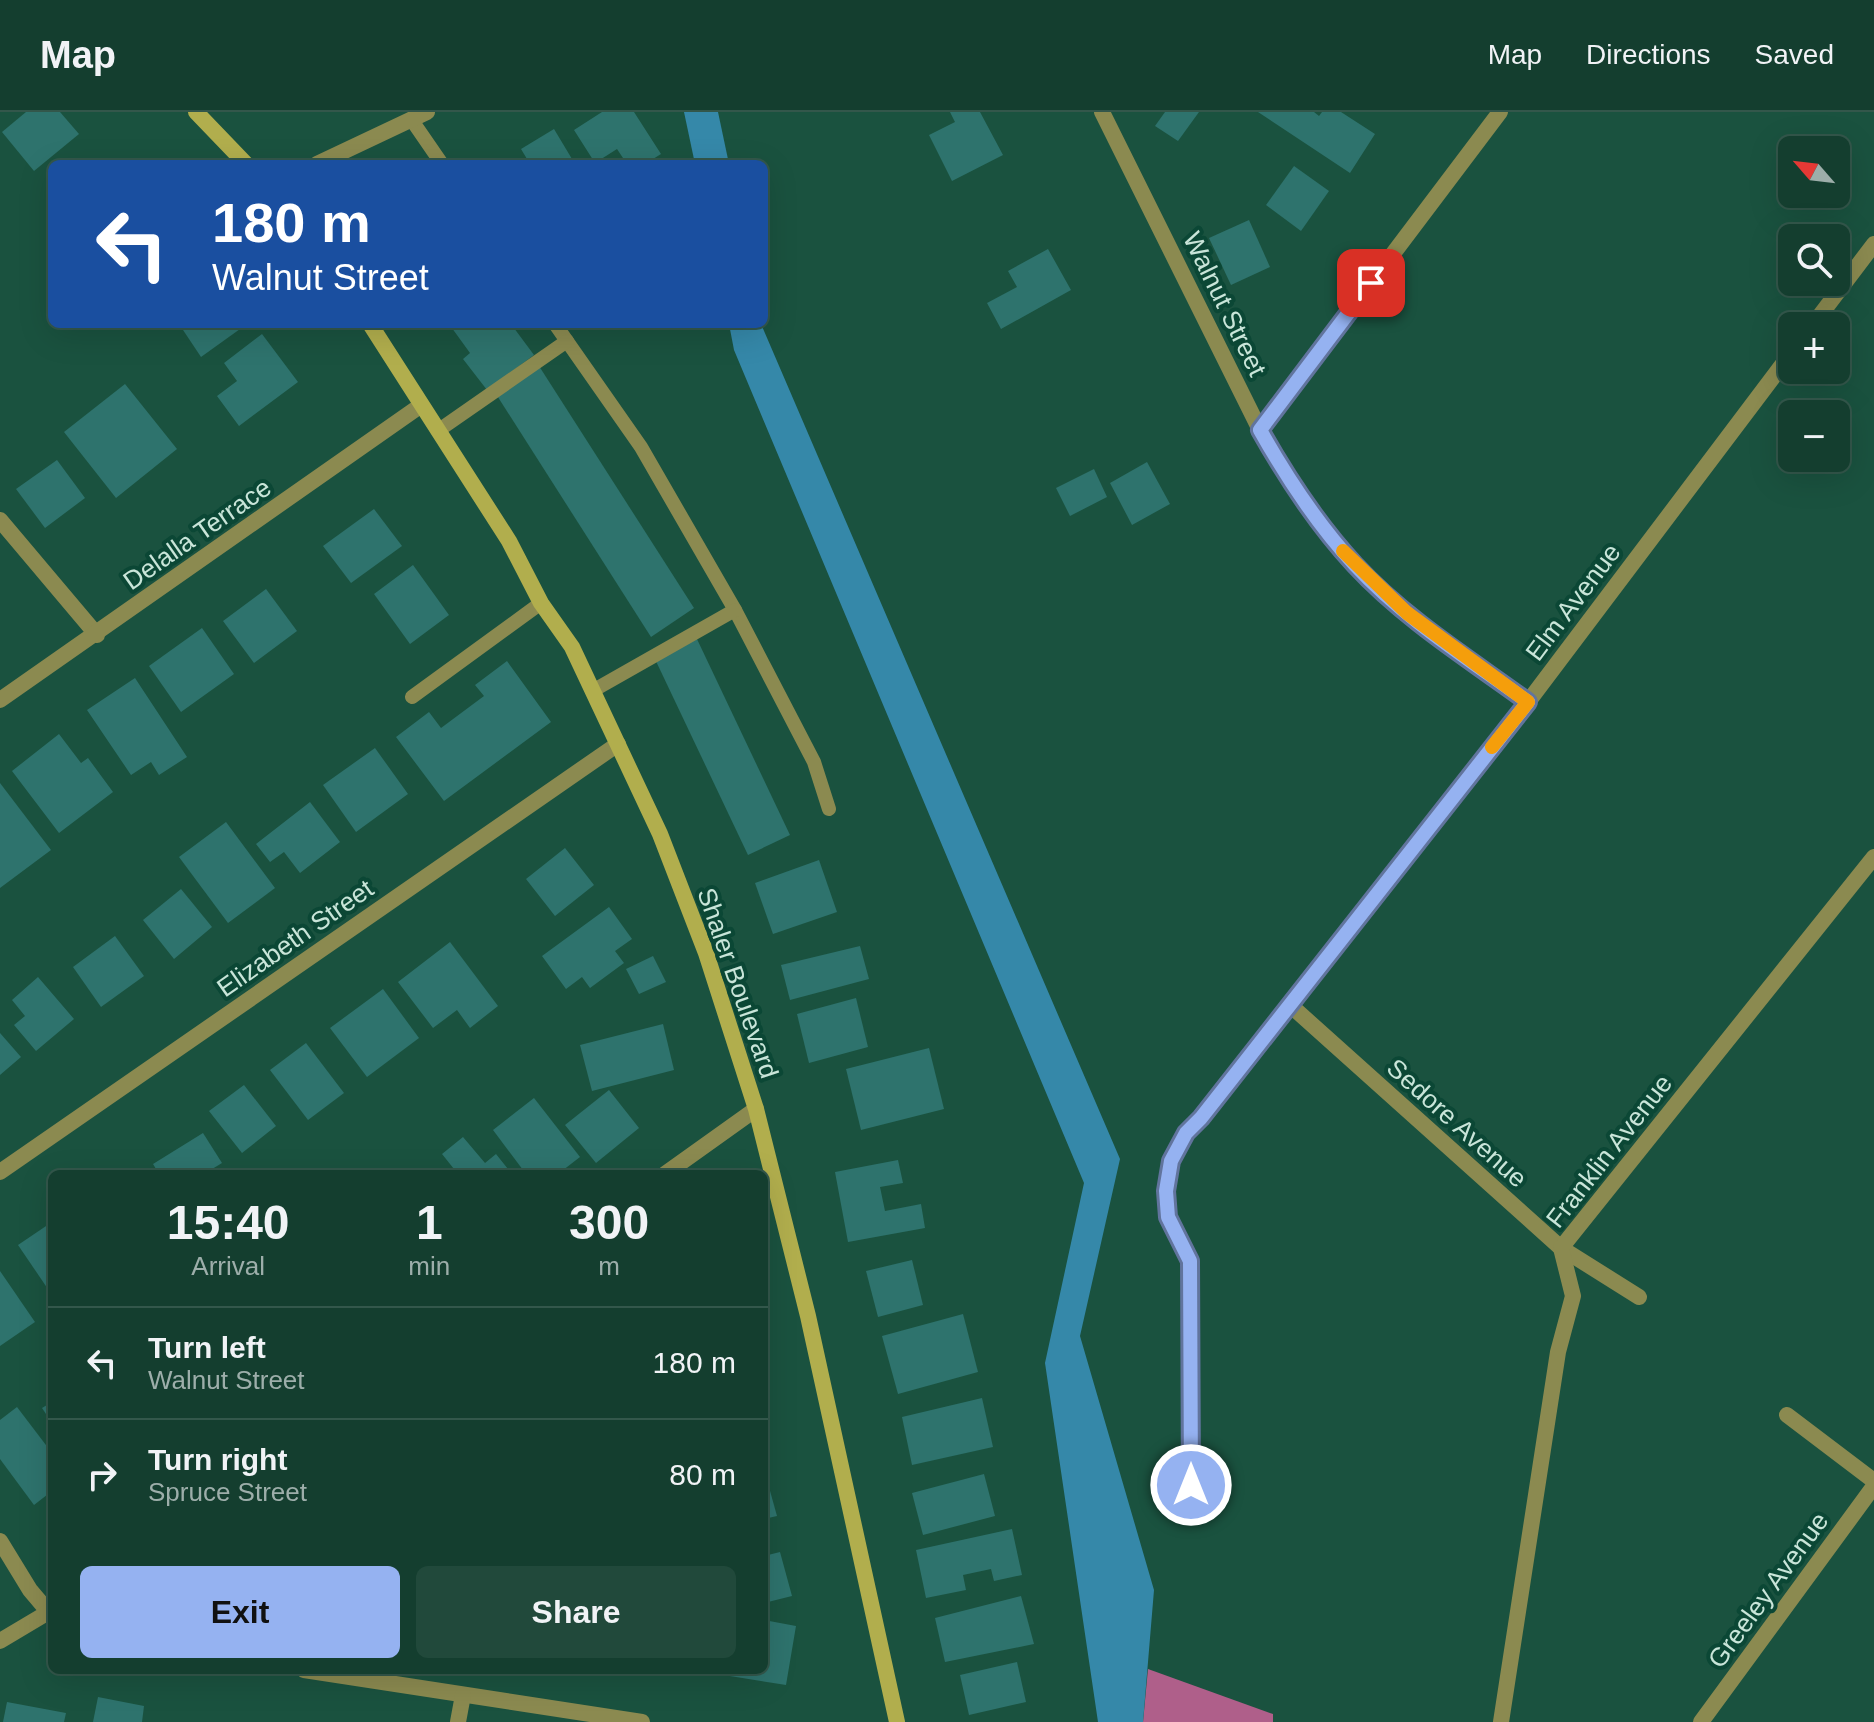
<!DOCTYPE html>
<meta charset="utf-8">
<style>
:root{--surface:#143e2f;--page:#21493b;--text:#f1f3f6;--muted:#9daeaa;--line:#33574b;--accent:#95b2f1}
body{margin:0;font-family:Arial,sans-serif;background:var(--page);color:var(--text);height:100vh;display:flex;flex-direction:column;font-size:30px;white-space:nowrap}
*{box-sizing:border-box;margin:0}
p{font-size:26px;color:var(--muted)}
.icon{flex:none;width:44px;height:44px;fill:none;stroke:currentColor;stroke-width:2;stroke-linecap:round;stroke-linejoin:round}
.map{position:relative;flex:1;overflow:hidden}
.drawer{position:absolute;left:48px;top:1058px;width:720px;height:504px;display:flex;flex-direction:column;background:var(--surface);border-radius:12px;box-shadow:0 8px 32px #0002,0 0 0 2px var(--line)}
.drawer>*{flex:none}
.banner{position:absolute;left:48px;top:48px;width:720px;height:168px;border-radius:12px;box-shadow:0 8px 32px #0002,0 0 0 2px var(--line);background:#1a4fa0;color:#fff;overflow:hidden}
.needle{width:52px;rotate:298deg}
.controls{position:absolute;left:1778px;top:24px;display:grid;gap:16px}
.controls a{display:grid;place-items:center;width:72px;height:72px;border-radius:12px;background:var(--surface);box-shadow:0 8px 32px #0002,0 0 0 2px var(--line);font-size:40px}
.pin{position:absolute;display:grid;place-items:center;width:68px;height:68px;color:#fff;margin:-34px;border-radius:16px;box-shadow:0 4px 12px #0006}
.me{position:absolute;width:88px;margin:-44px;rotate:0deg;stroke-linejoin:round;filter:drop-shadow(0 0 6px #0008)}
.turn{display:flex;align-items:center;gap:28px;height:168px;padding:0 32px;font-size:36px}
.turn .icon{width:104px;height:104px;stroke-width:2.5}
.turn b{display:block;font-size:56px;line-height:68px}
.eta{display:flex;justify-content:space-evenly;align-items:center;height:136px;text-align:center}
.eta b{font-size:48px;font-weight:600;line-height:56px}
.button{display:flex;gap:16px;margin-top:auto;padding:16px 32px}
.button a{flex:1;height:92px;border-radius:12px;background:var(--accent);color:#111;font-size:32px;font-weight:600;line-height:92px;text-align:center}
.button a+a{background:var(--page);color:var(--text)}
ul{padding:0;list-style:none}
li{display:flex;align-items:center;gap:24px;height:112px;padding:0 32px;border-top:2px solid var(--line)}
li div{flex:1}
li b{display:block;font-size:30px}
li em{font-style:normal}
header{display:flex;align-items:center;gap:48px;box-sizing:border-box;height:112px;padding:0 40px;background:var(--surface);border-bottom:2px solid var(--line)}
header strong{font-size:38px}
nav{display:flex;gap:44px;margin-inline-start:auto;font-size:28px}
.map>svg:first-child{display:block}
.forest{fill:#af5f8a}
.water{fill:#3588a9}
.building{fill:#2e736d}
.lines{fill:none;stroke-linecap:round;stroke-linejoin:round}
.lane{stroke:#8b8a50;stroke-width:14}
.street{stroke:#8b8a50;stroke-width:16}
.secondary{stroke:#b1ae4d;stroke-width:16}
.route-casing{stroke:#61749d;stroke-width:20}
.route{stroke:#95b2f1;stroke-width:14}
.slow{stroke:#f59e0b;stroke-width:14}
.labels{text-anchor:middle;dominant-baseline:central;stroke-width:8;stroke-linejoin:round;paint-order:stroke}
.street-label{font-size:26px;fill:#c9e5d9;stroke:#0b4735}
</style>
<header>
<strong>Map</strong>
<nav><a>Map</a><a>Directions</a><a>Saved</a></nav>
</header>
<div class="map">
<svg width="1874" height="1610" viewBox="0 0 1874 1610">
<rect width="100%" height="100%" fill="#1a523f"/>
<path class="forest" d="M 1148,1557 L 1273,1602 L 1273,1610 L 1143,1610 Z"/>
<g class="water">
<path d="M 684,0 L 718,0 L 729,52 L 695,52 Z"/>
<path d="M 729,212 L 761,212 L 1120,1047 L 1080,1224 L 1154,1478 L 1143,1610 L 1098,1610 L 1045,1251 L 1084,1071 L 734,238 Z"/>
</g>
<g class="building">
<path d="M 26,0 L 60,0 L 79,22 L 34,59 L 2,20 Z"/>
<path d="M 602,0 L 634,0 L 661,42 L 645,52 L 627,52 L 617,37 L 595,51 L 574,18 Z"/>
<path d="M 950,0 L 980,0 L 1003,43 L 952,69 L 929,23 L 955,10 Z"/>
<path d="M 1165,0 L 1199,0 L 1178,29 L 1155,14 Z"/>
<path d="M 1258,0 L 1314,0 L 1319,4 L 1322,0 L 1341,0 L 1375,22 L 1350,61 Z"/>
<path d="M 554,17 L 575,52 L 530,52 L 521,37 Z"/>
<path d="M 1294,54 L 1329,79 L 1301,119 L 1266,93 Z"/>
<path d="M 1249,108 L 1270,155 L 1231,173 L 1209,126 Z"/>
<path d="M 1048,137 L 1071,178 L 1001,217 L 987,191 L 1017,175 L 1008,159 Z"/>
<path d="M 179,212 L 247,212 L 201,245 Z"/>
<path d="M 449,212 L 511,212 L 534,243 L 487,278 L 463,247 L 470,241 Z"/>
<path d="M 262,222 L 298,270 L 239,314 L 217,284 L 237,269 L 224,251 Z"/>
<path d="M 539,254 L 694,496 L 651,525 L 496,282 Z"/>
<path d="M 125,272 L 177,337 L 116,386 L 64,320 Z"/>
<path d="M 57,348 L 85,386 L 45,416 L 16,377 Z"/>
<path d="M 1147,350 L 1170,392 L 1132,413 L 1110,371 Z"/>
<path d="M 1094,357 L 1107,385 L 1070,404 L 1056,376 Z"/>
<path d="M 374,397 L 402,434 L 351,471 L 323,434 Z"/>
<path d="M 413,453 L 449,503 L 410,532 L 374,482 Z"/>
<path d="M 266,477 L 297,519 L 254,551 L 223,509 Z"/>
<path d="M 202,516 L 234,562 L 181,600 L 149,554 Z"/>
<path d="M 696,525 L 790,723 L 748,743 L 654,545 Z"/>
<path d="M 507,549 L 551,610 L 444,689 L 396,625 L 429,600 L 441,616 L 484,584 L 475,573 Z"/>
<path d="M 135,566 L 187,645 L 159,663 L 151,650 L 131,663 L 87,598 Z"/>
<path d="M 59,622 L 81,651 L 88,646 L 113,680 L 59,721 L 12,659 Z"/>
<path d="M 375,636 L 408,682 L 356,720 L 323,673 Z"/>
<path d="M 0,671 L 51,738 L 0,776 Z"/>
<path d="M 310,690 L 340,730 L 300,761 L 284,740 L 270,750 L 256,732 Z"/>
<path d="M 226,710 L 275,776 L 228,811 L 179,745 Z"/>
<path d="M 565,736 L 594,773 L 555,804 L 526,767 Z"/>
<path d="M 819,748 L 837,800 L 773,822 L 755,771 Z"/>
<path d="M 181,777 L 212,815 L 174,847 L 143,808 Z"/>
<path d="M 609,795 L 632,827 L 615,839 L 624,851 L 590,876 L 582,865 L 566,877 L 542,844 Z"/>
<path d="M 115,824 L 144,864 L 101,895 L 73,855 Z"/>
<path d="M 450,830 L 498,894 L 470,916 L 457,898 L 433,916 L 398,870 Z"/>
<path d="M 860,834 L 869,867 L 790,888 L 781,853 Z"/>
<path d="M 653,844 L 666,870 L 639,882 L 626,857 Z"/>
<path d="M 38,865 L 74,907 L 36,939 L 14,913 L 25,904 L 12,888 Z"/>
<path d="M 383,877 L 419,926 L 367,965 L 330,916 Z"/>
<path d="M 856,886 L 868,935 L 809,951 L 797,902 Z"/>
<path d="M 663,912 L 674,958 L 592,979 L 580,933 Z"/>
<path d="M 0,921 L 21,945 L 0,963 Z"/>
<path d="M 306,931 L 344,981 L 308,1008 L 270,958 Z"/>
<path d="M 929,936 L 944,997 L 861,1018 L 846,957 Z"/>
<path d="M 244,973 L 276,1014 L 242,1041 L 209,999 Z"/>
<path d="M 609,978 L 639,1016 L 596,1051 L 565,1013 Z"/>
<path d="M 534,986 L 580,1045 L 558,1062 L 526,1062 L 493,1018 Z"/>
<path d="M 203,1021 L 222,1051 L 204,1062 L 159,1062 L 153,1052 Z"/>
<path d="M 463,1025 L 485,1051 L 496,1042 L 512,1062 L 458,1062 L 442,1042 Z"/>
<path d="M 898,1048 L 903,1071 L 880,1075 L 885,1099 L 921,1092 L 925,1116 L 848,1130 L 835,1060 Z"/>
<path d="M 52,1110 L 52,1183 L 18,1133 Z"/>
<path d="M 912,1148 L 923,1193 L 878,1205 L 866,1159 Z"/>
<path d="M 0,1159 L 35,1210 L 0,1234 Z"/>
<path d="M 963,1202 L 978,1260 L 898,1282 L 882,1224 Z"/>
<path d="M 982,1286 L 993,1335 L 912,1353 L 902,1305 Z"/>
<path d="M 52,1290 L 52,1311 L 42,1296 Z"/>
<path d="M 17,1295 L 52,1341 L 52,1379 L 34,1393 L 0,1347 L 0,1308 Z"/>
<path d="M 984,1362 L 995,1404 L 923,1423 L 912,1381 Z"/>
<path d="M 767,1368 L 777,1404 L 764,1407 L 764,1369 Z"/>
<path d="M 1012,1417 L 1022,1463 L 994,1469 L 991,1457 L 963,1463 L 966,1478 L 926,1486 L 916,1438 Z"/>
<path d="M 780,1440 L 792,1484 L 764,1491 L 764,1444 Z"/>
<path d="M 1021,1484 L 1034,1532 L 945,1550 L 935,1506 Z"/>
<path d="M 764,1508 L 796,1514 L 786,1573 L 705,1560 L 764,1558 Z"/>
<path d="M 1017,1550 L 1026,1590 L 969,1603 L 960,1563 Z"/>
<path d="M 98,1585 L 144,1594 L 142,1610 L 93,1610 Z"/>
<path d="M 7,1590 L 66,1601 L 64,1610 L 3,1610 Z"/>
</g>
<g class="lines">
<g class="lane">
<path d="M 411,7 L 442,52"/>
<path d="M 555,212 L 641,335 L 735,498 L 814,650 L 829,697"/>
<path d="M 439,318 L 567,229"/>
<path d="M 594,578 L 735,498"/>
<path d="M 412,585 L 541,491"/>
</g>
<g class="street">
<path d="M 1102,0 L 1260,318 L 1313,403 L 1357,455 L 1407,501 L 1528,590"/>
<path d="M 317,52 L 427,0"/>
<path d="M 1812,214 L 1874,132"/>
<path d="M 1260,318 L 1500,0"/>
<path d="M 0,408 L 97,523"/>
<path d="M 0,588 L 420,294"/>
<path d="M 1289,892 L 1561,1136 L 1639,1185"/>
<path d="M 0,1060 L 618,632"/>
<path d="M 665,1062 L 756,997"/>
<path d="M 1787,1303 L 1874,1369"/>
<path d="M 1192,1404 L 1190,1149 L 1168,1105 L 1166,1079 L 1171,1049 L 1186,1021 L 1201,1006 L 1528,590 L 1792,240"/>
<path d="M 0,1429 L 30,1478 L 52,1504"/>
<path d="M 0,1529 L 52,1498"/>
<path d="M 304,1558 L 642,1610"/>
<path d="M 458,1610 L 463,1583"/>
<path d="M 1501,1610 L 1558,1240 L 1573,1184 L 1561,1136 L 1874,745"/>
<path d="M 1701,1610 L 1874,1374"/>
</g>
<g class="secondary">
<path d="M 196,0 L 246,52"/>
<path d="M 370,212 L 509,429 L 541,491 L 572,535 L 660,722 L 706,841 L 756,997 L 808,1204 L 897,1610"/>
</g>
</g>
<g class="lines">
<g class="route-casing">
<path id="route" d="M 1191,1373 L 1190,1149 L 1168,1105 L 1166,1079 L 1171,1049 L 1186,1021 L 1201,1006 L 1528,590 C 1469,547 1405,507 1355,453 C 1317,412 1287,366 1260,318 L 1371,171"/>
</g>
<use href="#route" class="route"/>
<path class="slow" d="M 1343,439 L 1407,501 L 1528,590 L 1492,635"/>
</g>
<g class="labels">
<g class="street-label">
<text transform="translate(1225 192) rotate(64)">Walnut Street</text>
<text transform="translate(197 422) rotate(-35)">Delalla Terrace</text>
<text transform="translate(1573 490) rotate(-53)">Elm Avenue</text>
<text transform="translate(295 826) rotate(-35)">Elizabeth Street</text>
<text transform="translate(738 871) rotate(71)">Shaler Boulevard</text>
<text transform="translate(1457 1011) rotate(42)">Sedore Avenue</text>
<text transform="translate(1609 1039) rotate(-52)">Franklin Avenue</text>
<text transform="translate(1768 1478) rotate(-54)">Greeley Avenue</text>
</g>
</g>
</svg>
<div class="controls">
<a><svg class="needle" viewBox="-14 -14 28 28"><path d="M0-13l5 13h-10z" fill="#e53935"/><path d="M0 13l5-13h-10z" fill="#9daeaa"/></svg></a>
<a><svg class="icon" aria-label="search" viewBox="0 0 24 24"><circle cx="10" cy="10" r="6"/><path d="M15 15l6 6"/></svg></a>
<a>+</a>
<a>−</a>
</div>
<div class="pin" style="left:1371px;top:171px;background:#d93025"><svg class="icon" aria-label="arrive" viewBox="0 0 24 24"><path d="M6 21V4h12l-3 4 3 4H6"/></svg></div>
<svg class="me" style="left:1191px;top:1373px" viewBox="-20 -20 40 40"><circle r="17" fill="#95b2f1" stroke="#fff" stroke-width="3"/><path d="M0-11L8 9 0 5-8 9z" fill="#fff"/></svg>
<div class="banner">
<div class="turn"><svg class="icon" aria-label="left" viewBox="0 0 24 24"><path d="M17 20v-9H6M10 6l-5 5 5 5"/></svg><div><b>180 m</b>Walnut Street</div></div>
</div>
<section class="drawer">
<div class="eta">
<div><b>15:40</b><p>Arrival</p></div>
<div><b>1</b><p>min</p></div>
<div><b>300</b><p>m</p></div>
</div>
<ul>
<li><svg class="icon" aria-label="left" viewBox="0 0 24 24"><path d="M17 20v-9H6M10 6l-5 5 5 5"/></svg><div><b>Turn left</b><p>Walnut Street</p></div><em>180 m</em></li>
<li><svg class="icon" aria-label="right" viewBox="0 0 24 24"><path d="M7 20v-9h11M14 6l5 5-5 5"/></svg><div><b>Turn right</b><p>Spruce Street</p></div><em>80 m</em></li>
</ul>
<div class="button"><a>Exit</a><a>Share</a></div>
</section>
</div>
